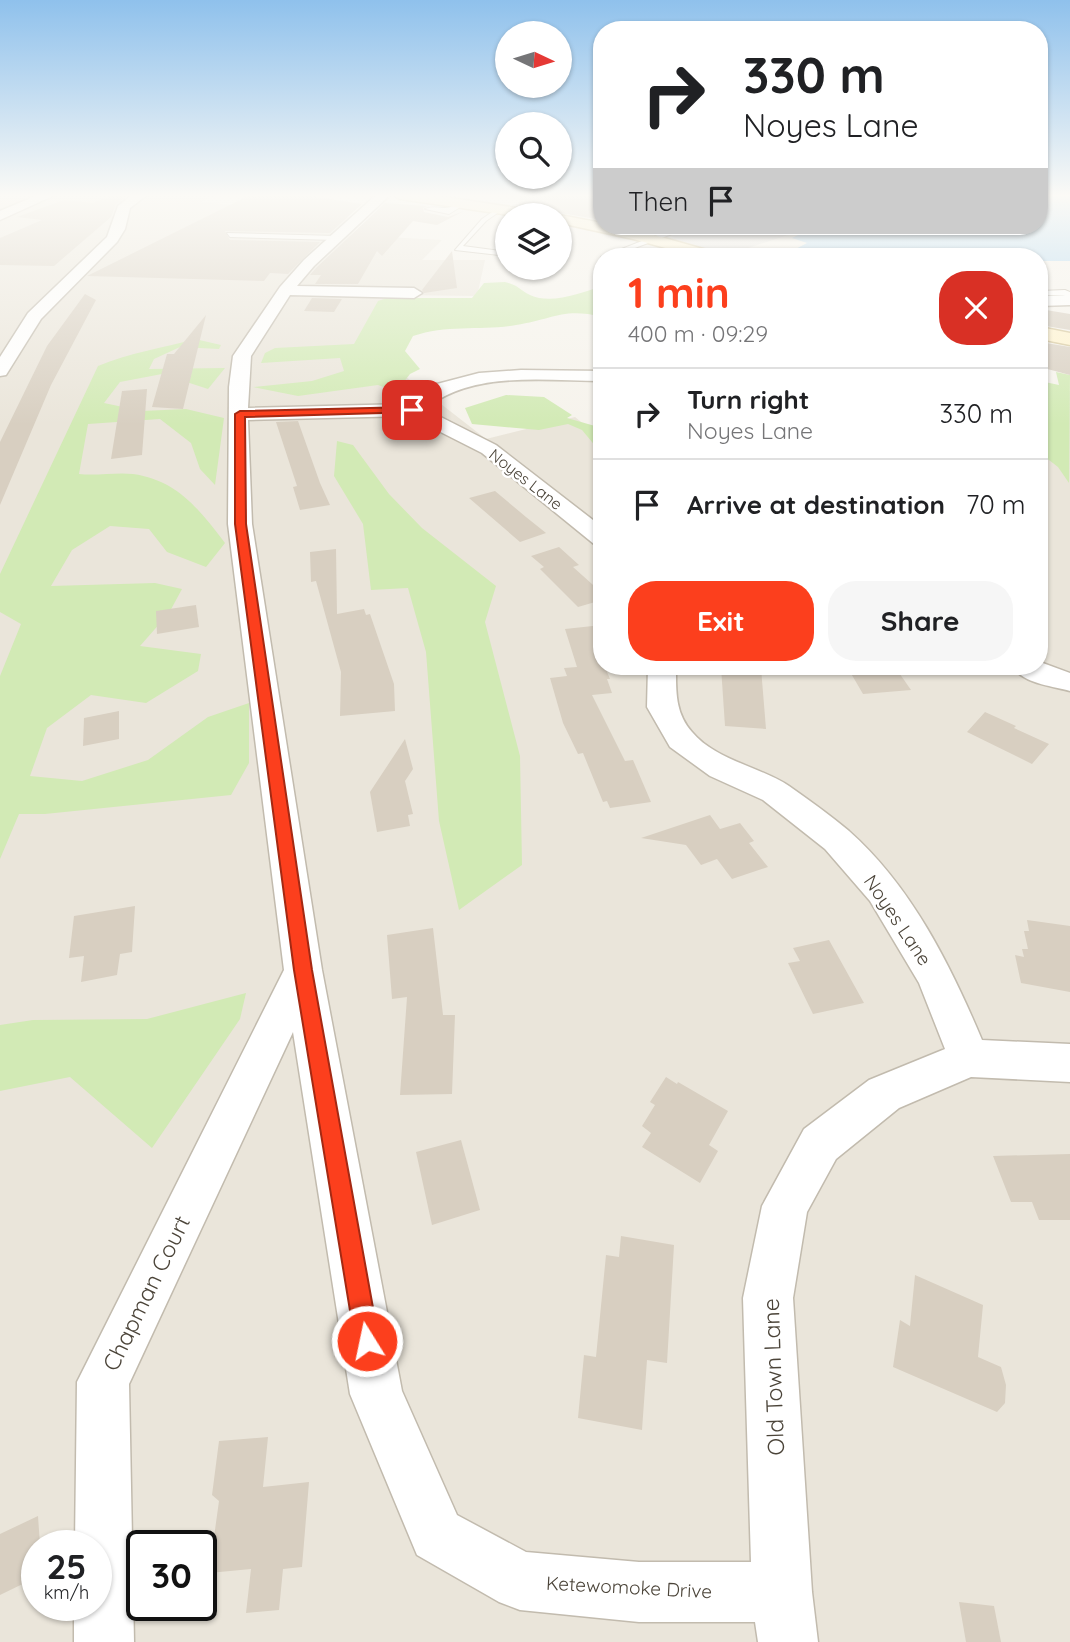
<!DOCTYPE html>
<meta charset="utf-8">
<style>
:root{--surface:#fff;--page:#f6f6f6;--text:#202124;--muted:#757577;--line:#e0e0e0;--accent:#fc3f1d}
body{margin:0;font-family:Quicksand,sans-serif;background:var(--page);color:var(--text);height:100vh;display:flex;flex-direction:column;font-size:26px;white-space:nowrap}
*{box-sizing:border-box;margin:0}
p{font-size:23px;color:var(--muted)}
.icon{flex:none;width:38px;height:38px;fill:none;stroke:currentColor;stroke-width:2;stroke-linecap:round;stroke-linejoin:round}
.map{position:relative;flex:1;overflow:hidden}
.side{position:absolute;left:593px;top:248px;width:455px;height:427px;display:flex;flex-direction:column;background:var(--surface);border-radius:28px;box-shadow:0 2px 5px #0004}
.side>*{flex:none}
.top-card{position:absolute;left:593px;top:21px;width:455px;height:214px;border-radius:28px;box-shadow:0 2px 5px #0004;background:#fff;color:var(--text);overflow:hidden}
.needle{width:46px;rotate:94deg}
.controls{position:absolute;left:495px;top:21px;display:grid;gap:14px}
.controls a{display:grid;place-items:center;width:77px;height:77px;border-radius:50%;background:var(--surface);box-shadow:0 2px 5px #0004;font-size:35px}
.speed{position:absolute;left:21px;top:1530px;display:flex;gap:14px;font-size:35px;font-weight:700;text-align:center}
.speed>*{display:grid;place-content:center;width:91px;height:91px;border-radius:50%;background:var(--surface);box-shadow:0 2px 5px #0004;line-height:1}
.speed small{font-size:18px;font-weight:400}
.speed .limit{border:4px solid #111;border-radius:10px;background:#fff;color:#111}
.pin{position:absolute;display:grid;place-items:center;width:60px;height:60px;color:#fff;margin:-30px;border-radius:14px;box-shadow:0 4px 10px #0006}
.me{position:absolute;width:77px;margin:-38px;rotate:350deg;stroke-linejoin:round;filter:drop-shadow(0 0 5px #0008)}
.turn{display:flex;align-items:center;gap:24px;height:147px;padding:0 35px;font-size:32px}
.turn .icon{width:91px;height:91px;stroke-width:2.5}
.turn b{display:block;font-size:49px;line-height:60px}
.then{display:flex;align-items:center;height:66px;padding:0 35px;background:#0003;gap:14px;font-size:26px}
.round{display:grid;place-items:center;flex:none;width:74px;height:74px;border-radius:28px;background:var(--page)}
.head{display:flex;align-items:center;justify-content:space-between;height:119px;padding:0 35px}
h1{font-size:42px;font-weight:800;line-height:52px;color:var(--accent)}
.button{display:flex;gap:14px;margin-top:auto;padding:14px 35px}
.button a{flex:1;height:80px;border-radius:28px;background:var(--accent);color:#fff;font-size:28px;font-weight:800;line-height:80px;text-align:center}
.button a+a{background:var(--page);color:var(--text)}
ul{padding:0;list-style:none}
li{display:flex;align-items:center;gap:21px;height:91px;padding:0 35px;border-top:2px solid var(--line)}
li div{flex:1}
li b{display:block;font-size:26px}
li em{font-style:normal}
.map>svg:first-child{display:block}
.residential{fill:#eae5da;fill-rule:evenodd}
.green{fill:#d2eab5}
.parking{fill:#e5e3e0}
.water{fill:#a9d4f2}
.building{fill:#d8cfc1}
.lines{fill:none;stroke-linecap:round;stroke-linejoin:round}
.lane-casing{stroke:#c2bbae;stroke-width:2}
.street-casing{stroke:#c2bbae;stroke-width:3}
.secondary-casing{stroke:#d6c79b;stroke-width:3}
.lane{fill:#fff;fill-rule:evenodd}
.street{fill:#fff;fill-rule:evenodd}
.secondary{fill:#fff3cd;fill-rule:evenodd}
.route{fill:#fc3f1d;stroke:#a42913;stroke-width:2}
.labels{text-anchor:middle;dominant-baseline:central;stroke-width:5;stroke-linejoin:round;paint-order:stroke}
.far-street-label{font-size:16px;fill:#4b4439;stroke:#fff}
.street-label{font-size:19px;fill:#4b4439;stroke:#fff}
.near-street-label{font-size:23px;fill:#4b4439;stroke:#fff}
</style>
<div class="map">
<svg width="1070" height="1642" viewBox="0 0 1070 1642">
<rect width="100%" height="100%" fill="#f6f3ec"/>
<path class="residential" d="M 0,195 L 215,195 L 202,202 L 366,219 L 351,235 L 442,240 L 422,260 L 485,260 L 477,296 L 395,295 L 365,345 L 486,439 L 575,417 L 602,439 L 602,667 L 1040,667 L 1040,449 L 1070,390 L 1070,1642 L 0,1642 ZM 37,1545 L 96,1545 L 96,1605 L 37,1605 ZM 142,1545 L 201,1545 L 201,1605 L 142,1605 Z"/>
<g class="green">
<path d="M 505,282 C 520,286 519,290 530,295 C 551,305 581,293 602,286 L 602,317 C 563,307 552,320 516,325 C 482,331 448,324 413,336 L 405,351 L 420,369 L 410,374 L 396,392 L 378,385 L 298,396 L 253,387 L 312,381 L 344,371 L 340,358 L 261,363 L 265,353 L 275,348 L 354,344 L 378,301 L 387,298 L 472,298 L 484,283 Z"/>
<path d="M 195,339 L 221,345 L 219,349 L 180,347 L 154,359 L 149,369 L 225,368 L 208,389 L 162,374 L 120,382 L 104,403 L 142,411 L 186,409 L 224,418 L 215,485 L 200,469 L 191,443 L 160,419 L 88,424 L 79,474 C 97,476 116,472 133,474 C 177,480 200,510 225,543 L 206,567 L 167,552 L 149,529 L 110,526 L 72,550 L 51,586 L 155,583 L 182,589 L 169,613 L 140,646 L 201,654 L 198,671 L 146,703 L 91,695 L 47,728 L 30,776 L 82,781 L 148,760 L 208,717 L 249,703 L 249,763 L 231,795 L 45,814 L 19,814 L 0,859 L 0,676 L 21,624 L 0,612 L 0,574 L 98,366 C 129,353 163,348 195,339 Z"/>
<path d="M 1056,372 L 1070,375 L 1069,483 L 1058,467 L 1040,453 L 1040,381 L 1059,385 Z"/>
<path d="M 506,395 L 544,397 L 572,415 L 567,418 L 602,428 L 602,454 L 582,430 L 568,424 L 539,430 L 472,424 L 465,408 Z"/>
<path d="M 337,441 L 353,445 L 389,494 L 422,528 L 496,586 L 485,622 L 520,756 L 522,865 L 459,910 L 439,821 L 426,652 L 408,588 L 371,590 L 363,524 L 334,476 Z"/>
<path d="M 246,993 L 240,1019 L 152,1148 L 70,1077 L 0,1091 L 0,1025 L 33,1020 L 147,1019 Z"/>
</g>
<path class="parking" d="M 686,226 L 762,226 L 784,230 L 781,232 L 788,235 L 727,255 L 671,239 L 675,237 L 662,234 Z"/>
<path class="water" d="M 1040,195 L 1070,195 L 1070,261 L 1040,261 L 1040,257 L 804,257 L 788,253 L 807,243 L 792,238 L 804,232 L 773,226 L 1040,226 Z"/>
<g class="building">
<path d="M 112,195 L 127,195 L 116,204 L 111,217 L 54,266 L 0,265 L 0,238 L 42,220 L 17,217 L 64,200 L 93,203 Z"/>
<path d="M 250,195 L 304,195 L 362,204 L 330,233 L 225,231 L 230,240 L 320,242 L 288,274 L 270,273 L 264,281 L 87,276 Z"/>
<path d="M 520,195 L 602,195 L 602,220 L 519,206 Z"/>
<path d="M 385,203 L 427,206 L 423,208 L 424,212 L 448,217 L 464,211 L 437,225 L 413,221 L 382,256 L 377,251 L 358,284 L 315,284 L 321,275 L 310,275 L 316,268 Z"/>
<path d="M 452,251 L 457,288 L 424,293 L 422,290 Z"/>
<path d="M 85,294 L 96,300 L 51,385 L 0,505 L 0,442 L 47,346 Z"/>
<path d="M 312,298 L 342,299 L 334,312 L 304,311 Z"/>
<path d="M 1040,309 L 1070,314 L 1070,330 L 1040,325 Z"/>
<path d="M 206,315 L 183,409 L 152,407 L 167,354 L 174,354 Z"/>
<path d="M 1040,342 L 1070,347 L 1070,375 L 1040,367 Z"/>
<path d="M 147,389 L 142,455 L 111,459 L 122,391 Z"/>
<path d="M 298,421 L 320,483 L 330,505 L 300,510 L 293,487 L 297,486 L 276,422 Z"/>
<path d="M 495,491 L 526,517 L 546,533 L 520,542 L 469,498 Z"/>
<path d="M 559,547 L 579,565 L 573,567 L 602,593 L 602,600 L 578,607 L 540,569 L 544,567 L 531,556 Z"/>
<path d="M 336,549 L 337,614 L 364,609 L 366,615 L 370,614 L 394,684 L 395,711 L 340,716 L 341,672 L 316,581 L 311,582 L 310,552 Z"/>
<path d="M 196,605 L 199,627 L 157,634 L 156,611 Z"/>
<path d="M 602,625 L 602,667 L 605,667 L 610,679 L 607,679 L 612,693 L 592,695 L 625,761 L 633,760 L 651,802 L 610,808 L 607,801 L 603,802 L 583,753 L 578,754 L 563,723 L 550,678 L 567,676 L 564,668 L 577,667 L 565,629 Z"/>
<path d="M 721,667 L 761,668 L 766,729 L 725,726 Z"/>
<path d="M 895,667 L 911,690 L 863,694 L 849,670 Z"/>
<path d="M 119,711 L 119,739 L 83,746 L 84,718 Z"/>
<path d="M 985,712 L 1016,726 L 1014,728 L 1049,744 L 1032,764 L 967,732 Z"/>
<path d="M 405,739 L 413,769 L 405,781 L 413,814 L 408,815 L 410,826 L 377,832 L 370,792 Z"/>
<path d="M 710,815 L 720,829 L 740,823 L 754,841 L 749,843 L 768,867 L 732,879 L 717,859 L 701,865 L 686,845 L 641,838 Z"/>
<path d="M 135,906 L 132,952 L 120,954 L 117,975 L 81,982 L 84,956 L 69,958 L 74,916 Z"/>
<path d="M 1027,920 L 1070,926 L 1070,992 L 1021,983 L 1015,955 L 1024,957 L 1022,949 L 1028,949 L 1024,931 L 1029,931 Z"/>
<path d="M 433,928 L 443,1015 L 455,1015 L 452,1094 L 400,1095 L 407,997 L 392,999 L 387,935 Z"/>
<path d="M 829,940 L 864,1003 L 813,1014 L 788,963 L 800,961 L 793,948 Z"/>
<path d="M 666,1077 L 677,1084 L 678,1082 L 728,1111 L 709,1145 L 718,1151 L 700,1183 L 642,1147 L 651,1133 L 642,1126 L 655,1105 L 650,1102 Z"/>
<path d="M 461,1140 L 480,1210 L 432,1225 L 416,1152 Z"/>
<path d="M 1070,1154 L 1070,1220 L 1039,1220 L 1032,1202 L 1011,1202 L 993,1156 Z"/>
<path d="M 621,1236 L 674,1245 L 667,1363 L 647,1360 L 642,1430 L 578,1418 L 584,1355 L 596,1357 L 606,1255 L 619,1257 Z"/>
<path d="M 915,1275 L 983,1305 L 978,1357 L 1001,1367 L 1006,1385 L 1005,1403 L 997,1412 L 893,1367 L 900,1320 L 910,1326 Z"/>
<path d="M 268,1437 L 263,1487 L 309,1482 L 302,1567 L 283,1569 L 279,1610 L 246,1613 L 251,1569 L 209,1573 L 219,1501 L 212,1495 L 219,1441 Z"/>
<path d="M 38,1516 L 40,1545 L 37,1545 L 37,1577 L 0,1595 L 0,1534 Z"/>
<path d="M 959,1602 L 994,1606 L 1001,1642 L 966,1642 Z"/>
</g>
<g class="lines">
<g class="lane-casing">
<g id="lane">
<path d="M 460,203 L 465,204 L 449,214 L 425,209 C 438,204 442,213 460,203 Z"/>
<path d="M 498,208 L 503,209 L 486,221 L 463,246 L 508,252 L 508,256 L 455,250 L 482,219 Z"/>
<path d="M 665,232 L 672,234 L 611,257 L 601,257 Z"/>
<path d="M 227,233 L 336,236 L 340,238 L 336,240 L 230,237 Z"/>
<path d="M 727,249 L 734,251 L 721,257 L 711,257 Z"/>
<path d="M 760,253 L 776,257 L 763,257 Z"/>
<path d="M 1065,290 L 1070,292 L 1070,298 L 1063,295 L 1040,295 L 1040,291 Z"/>
</g>
</g>
<g class="street-casing">
<g id="street">
<path d="M 38,195 L 55,195 L 0,220 L 0,211 Z"/>
<path d="M 132,195 L 147,195 L 130,208 L 125,229 L 117,242 L 41,319 L 6,375 L 0,376 L 0,357 L 28,313 L 107,237 L 118,206 Z"/>
<path d="M 376,195 L 390,195 L 314,266 L 297,286 L 414,288 L 422,293 L 414,298 L 290,295 L 251,356 L 248,408 L 407,404 L 437,384 L 479,373 L 521,370 L 602,371 L 602,381 C 544,381 473,370 425,409 L 496,445 L 602,527 L 602,546 L 594,544 L 482,453 L 409,416 L 248,420 L 252,524 L 322,970 L 402,1391 L 457,1515 L 526,1552 L 639,1562 L 751,1562 L 743,1298 L 762,1206 L 804,1129 L 869,1080 L 945,1049 L 919,983 L 870,901 L 825,849 L 763,800 L 710,776 L 670,747 L 647,707 L 648,667 L 676,667 C 676,691 675,713 692,732 C 715,760 761,767 789,786 C 809,800 830,815 849,831 C 911,886 950,964 982,1040 L 1070,1044 L 1070,1082 L 971,1077 L 899,1108 L 836,1159 L 807,1212 L 793,1298 L 812,1592 L 818,1642 L 758,1642 L 755,1622 L 639,1622 L 520,1610 L 499,1602 L 417,1555 L 350,1394 L 293,1032 L 129,1384 L 134,1642 L 74,1642 L 74,1605 L 96,1605 L 96,1545 L 75,1545 L 77,1382 L 284,970 L 228,524 L 229,387 L 233,356 L 280,287 L 304,260 Z"/>
<path d="M 1070,295 L 1070,305 L 1040,306 L 1040,296 Z"/>
<path d="M 1040,662 L 1070,673 L 1070,691 C 1052,686 1024,684 1013,667 L 1040,667 Z"/>
</g>
</g>
<g class="secondary-casing">
<g id="secondary">
<path d="M 393,195 L 432,195 L 537,211 L 544,215 L 509,215 L 400,199 Z"/>
<path d="M 557,215 L 560,215 L 602,223 L 602,226 L 636,230 L 721,254 L 723,257 L 698,257 L 633,239 L 560,223 L 560,215 Z"/>
<path d="M 1040,327 L 1070,333 L 1070,345 L 1040,339 Z"/>
</g>
</g>
<use href="#lane" class="lane"/>
<use href="#street" class="street"/>
<use href="#secondary" class="secondary"/>
</g>
<linearGradient id="sky" x2="0" y2="1"><stop stop-color="#8fc1ec"/><stop offset="0.46" stop-color="#fbfaf6"/><stop offset="1" stop-color="#fbfaf6" stop-opacity="0"/></linearGradient>
<rect width="1070" height="425" fill="url(#sky)"/>
<path class="route" d="M 412,407 L 417,410 L 416,412 L 245,417 L 246,524 L 312,970 L 379,1341 L 376,1349 L 367,1353 L 358,1349 L 355,1341 L 294,970 L 235,524 L 235,414 L 240,411 Z"/>
<g class="labels">
<g class="far-street-label">
<text transform="translate(526 479) rotate(38)">Noyes Lane</text>
</g>
<g class="street-label">
<text transform="translate(898 920) rotate(56)">Noyes Lane</text>
<text transform="translate(629 1587) rotate(3)">Ketewomoke Drive</text>
</g>
<g class="near-street-label">
<text transform="translate(146 1293) rotate(-64)">Chapman Court</text>
<text transform="translate(773 1377) rotate(-92)">Old Town Lane</text>
</g>
</g>
</svg>
<div class="controls">
<a><svg class="needle" viewBox="-14 -14 28 28"><path d="M0-13l5 13h-10z" fill="#e53935"/><path d="M0 13l5-13h-10z" fill="#757577"/></svg></a>
<a><svg class="icon" aria-label="search" viewBox="0 0 24 24"><circle cx="10" cy="10" r="6"/><path d="M15 15l6 6"/></svg></a>
<a><svg class="icon" aria-label="layers" viewBox="0 0 24 24"><path d="M12 4l9 5-9 5-9-5zM3 14l9 5 9-5"/></svg></a>
</div>
<div class="speed"><div>25<small>km/h</small></div><div class="limit">30</div></div>
<div class="pin" style="left:412px;top:410px;background:#d93025"><svg class="icon" aria-label="arrive" viewBox="0 0 24 24"><path d="M6 21V4h12l-3 4 3 4H6"/></svg></div>
<svg class="me" style="left:367px;top:1341px" viewBox="-20 -20 40 40"><circle r="17" fill="#fc3f1d" stroke="#fff" stroke-width="3"/><path d="M0-11L8 9 0 5-8 9z" fill="#fff"/></svg>
<div class="top-card">
<div class="turn"><svg class="icon" aria-label="right" viewBox="0 0 24 24"><path d="M7 20v-9h11M14 6l5 5-5 5"/></svg><div><b>330 m</b>Noyes Lane</div></div>
<div class="then">Then<svg class="icon" aria-label="arrive" viewBox="0 0 24 24"><path d="M6 21V4h12l-3 4 3 4H6"/></svg></div>
</div>
<section class="side">
<div class="head"><div><h1>1 min</h1><p>400 m · 09:29</p></div><a class="round" style="background:#d93025;color:#fff"><svg class="icon" aria-label="close" viewBox="0 0 24 24"><path d="M6 6l12 12M18 6L6 18"/></svg></a></div>
<ul>
<li><svg class="icon" aria-label="right" viewBox="0 0 24 24"><path d="M7 20v-9h11M14 6l5 5-5 5"/></svg><div><b>Turn right</b><p>Noyes Lane</p></div><em>330 m</em></li>
<li><svg class="icon" aria-label="arrive" viewBox="0 0 24 24"><path d="M6 21V4h12l-3 4 3 4H6"/></svg><div><b>Arrive at destination</b></div><em>70 m</em></li>
</ul>
<div class="button"><a>Exit</a><a>Share</a></div>
</section>
</div>
